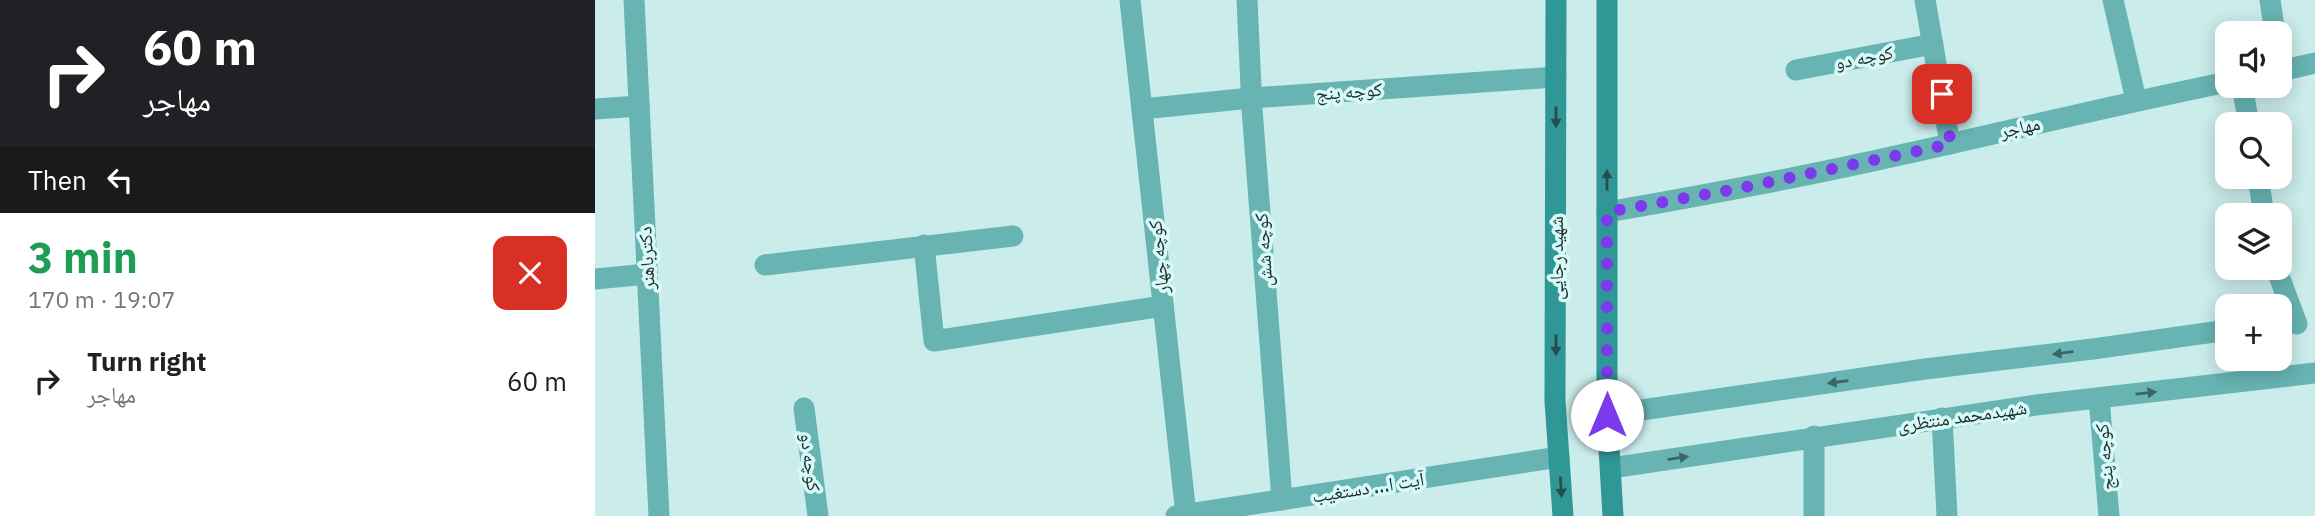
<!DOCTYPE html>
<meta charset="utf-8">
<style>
:root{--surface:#fff;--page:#f6f6f6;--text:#202124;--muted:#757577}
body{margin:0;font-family:"IBM Plex Sans","Noto Naskh Arabic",sans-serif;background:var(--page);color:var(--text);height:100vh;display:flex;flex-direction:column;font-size:26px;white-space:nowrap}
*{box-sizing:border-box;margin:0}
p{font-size:23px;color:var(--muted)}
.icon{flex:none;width:38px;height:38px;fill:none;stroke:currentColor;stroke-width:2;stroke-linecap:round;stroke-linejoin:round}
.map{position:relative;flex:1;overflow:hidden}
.drawer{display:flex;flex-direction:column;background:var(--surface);width:595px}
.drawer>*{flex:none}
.banner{background:#202124;color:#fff;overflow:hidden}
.tools{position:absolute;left:1620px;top:21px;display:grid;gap:14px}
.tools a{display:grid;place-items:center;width:77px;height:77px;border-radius:14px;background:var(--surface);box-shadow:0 4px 18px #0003;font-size:35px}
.pin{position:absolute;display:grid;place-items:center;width:60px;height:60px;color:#fff;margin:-30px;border-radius:14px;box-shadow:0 4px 10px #0006}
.me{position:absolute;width:77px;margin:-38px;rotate:0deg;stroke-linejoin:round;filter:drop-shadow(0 0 5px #0008)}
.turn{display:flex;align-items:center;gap:24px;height:147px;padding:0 28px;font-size:32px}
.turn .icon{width:91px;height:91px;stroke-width:2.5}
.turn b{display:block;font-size:49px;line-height:60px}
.then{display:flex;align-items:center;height:66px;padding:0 28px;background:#0003;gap:14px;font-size:26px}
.round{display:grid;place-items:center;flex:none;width:74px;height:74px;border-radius:14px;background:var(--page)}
.overview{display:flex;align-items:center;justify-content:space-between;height:119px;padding:0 28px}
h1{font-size:42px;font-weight:800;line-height:52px;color:#1e9e55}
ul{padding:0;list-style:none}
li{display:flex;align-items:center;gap:21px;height:98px;padding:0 28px}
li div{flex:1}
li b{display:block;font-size:26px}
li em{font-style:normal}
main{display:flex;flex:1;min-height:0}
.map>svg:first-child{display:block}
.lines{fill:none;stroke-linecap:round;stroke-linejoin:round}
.street{stroke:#67b4b3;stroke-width:21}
.secondary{stroke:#2f9796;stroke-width:21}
.oneway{fill:#264e4d}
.oneway2{fill:#3e6463}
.route{stroke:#7c3aed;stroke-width:12;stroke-dasharray:0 21.6}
.labels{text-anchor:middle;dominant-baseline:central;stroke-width:7;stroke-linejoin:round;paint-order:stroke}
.street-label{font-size:19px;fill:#222f2e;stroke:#d7f9f8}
</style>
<main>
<section class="drawer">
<div class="banner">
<div class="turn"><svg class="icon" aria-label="right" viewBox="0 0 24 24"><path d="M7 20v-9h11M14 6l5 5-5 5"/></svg><div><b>60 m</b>مهاجر</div></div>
<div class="then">Then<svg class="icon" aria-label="left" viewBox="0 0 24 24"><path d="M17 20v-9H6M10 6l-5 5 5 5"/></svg></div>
</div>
<div class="overview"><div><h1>3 min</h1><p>170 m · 19:07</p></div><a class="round" style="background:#d93025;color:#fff"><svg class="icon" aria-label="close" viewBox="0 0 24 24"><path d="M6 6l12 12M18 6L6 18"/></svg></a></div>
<ul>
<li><svg class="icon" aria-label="right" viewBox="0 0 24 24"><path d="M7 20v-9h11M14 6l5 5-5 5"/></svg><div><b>Turn right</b><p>مهاجر</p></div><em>60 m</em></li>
</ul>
</section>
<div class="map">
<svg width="1720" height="516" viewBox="0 0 1720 516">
<rect width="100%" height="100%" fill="#caeceb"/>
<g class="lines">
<g class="street">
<path d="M 39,0 L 64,516"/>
<path d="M 535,0 L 591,515"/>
<path d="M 652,0 L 657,109 L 687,500"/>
<path d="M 1330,0 L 1355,144"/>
<path d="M 1518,0 L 1541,100"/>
<path d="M 1675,0 L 1680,33"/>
<path d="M 1201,70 L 1338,44"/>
<path d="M 1685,71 L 1720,63"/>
<path d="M 1647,86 L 1654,124"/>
<path d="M 0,109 L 44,106"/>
<path d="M 547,109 L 656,98 L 961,77"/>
<path d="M 1663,177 L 1669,215"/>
<path d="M 1012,212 C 1110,195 1208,177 1305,155 C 1414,131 1523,104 1633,82"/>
<path d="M 329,245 L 339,341 L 568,306"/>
<path d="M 170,265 L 418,236"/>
<path d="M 1681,268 L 1702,324"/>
<path d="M 0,279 L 52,274"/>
<path d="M 1504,398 L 1514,516"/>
<path d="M 209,408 L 223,516"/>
<path d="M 1012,415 L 1330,369 L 1498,349 L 1633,330"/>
<path d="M 1347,418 L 1352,516"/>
<path d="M 1219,436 L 1219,516"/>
<path d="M 1016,468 L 1441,405 L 1720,373"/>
<path d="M 581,516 L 964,457"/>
</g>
<g class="secondary">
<path d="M 961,0 L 960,401 L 968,516"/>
<path d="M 1012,0 L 1012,415 L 1018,516"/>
</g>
</g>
<defs><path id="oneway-solid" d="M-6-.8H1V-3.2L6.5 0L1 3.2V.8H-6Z" transform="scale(1.75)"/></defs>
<g class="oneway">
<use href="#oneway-solid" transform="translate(961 117) rotate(90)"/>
<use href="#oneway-solid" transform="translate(1012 180) rotate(-90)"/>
<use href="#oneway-solid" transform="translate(961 345) rotate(90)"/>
<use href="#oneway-solid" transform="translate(966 487) rotate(86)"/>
</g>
<g class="oneway2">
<use href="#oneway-solid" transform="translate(1468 353) rotate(173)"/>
<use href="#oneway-solid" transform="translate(1243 382) rotate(172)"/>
<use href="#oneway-solid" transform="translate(1551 393) rotate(-6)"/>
<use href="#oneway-solid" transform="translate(1083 458) rotate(-9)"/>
</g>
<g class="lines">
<path class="route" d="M 1012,415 L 1012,212 L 1141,189 L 1356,144 L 1347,94"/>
</g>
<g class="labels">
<g class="street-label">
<text transform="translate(1269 57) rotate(-11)">کوچه دو</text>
<text transform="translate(754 91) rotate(-4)">کوچه پنج</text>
<text transform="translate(1425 127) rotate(-13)">مهاجر</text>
<text transform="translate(668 250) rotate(-94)">کوچه شش</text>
<text transform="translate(563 257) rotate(-96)">کوچه چهار</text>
<text transform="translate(51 258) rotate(-93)">دکترباهنر</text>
<text transform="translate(961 258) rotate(-90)">شهید رجایی</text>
<text transform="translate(1367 416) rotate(-8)">شهیدمحمد منتظری</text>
<text transform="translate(1509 457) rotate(-95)">کوچه پنج</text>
<text transform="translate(216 462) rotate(83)">کوچه دو</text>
<text transform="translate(773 487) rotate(-9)">آیت ا... دستغیب</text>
</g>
</g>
</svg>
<div class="tools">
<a><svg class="icon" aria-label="sound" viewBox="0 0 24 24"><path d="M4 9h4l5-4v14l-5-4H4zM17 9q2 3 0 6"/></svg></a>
<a><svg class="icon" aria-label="search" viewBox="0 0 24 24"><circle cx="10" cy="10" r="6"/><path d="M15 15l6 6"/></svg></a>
<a><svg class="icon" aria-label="layers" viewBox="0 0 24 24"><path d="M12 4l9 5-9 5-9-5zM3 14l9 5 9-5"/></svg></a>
<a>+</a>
</div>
<div class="pin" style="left:1347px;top:94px;background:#d93025"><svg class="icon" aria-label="arrive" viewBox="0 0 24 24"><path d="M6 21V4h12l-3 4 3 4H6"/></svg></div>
<svg class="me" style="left:1012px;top:415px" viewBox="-20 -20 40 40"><circle r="19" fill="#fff"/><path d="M0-13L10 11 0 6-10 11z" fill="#7c3aed"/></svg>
</div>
</main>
